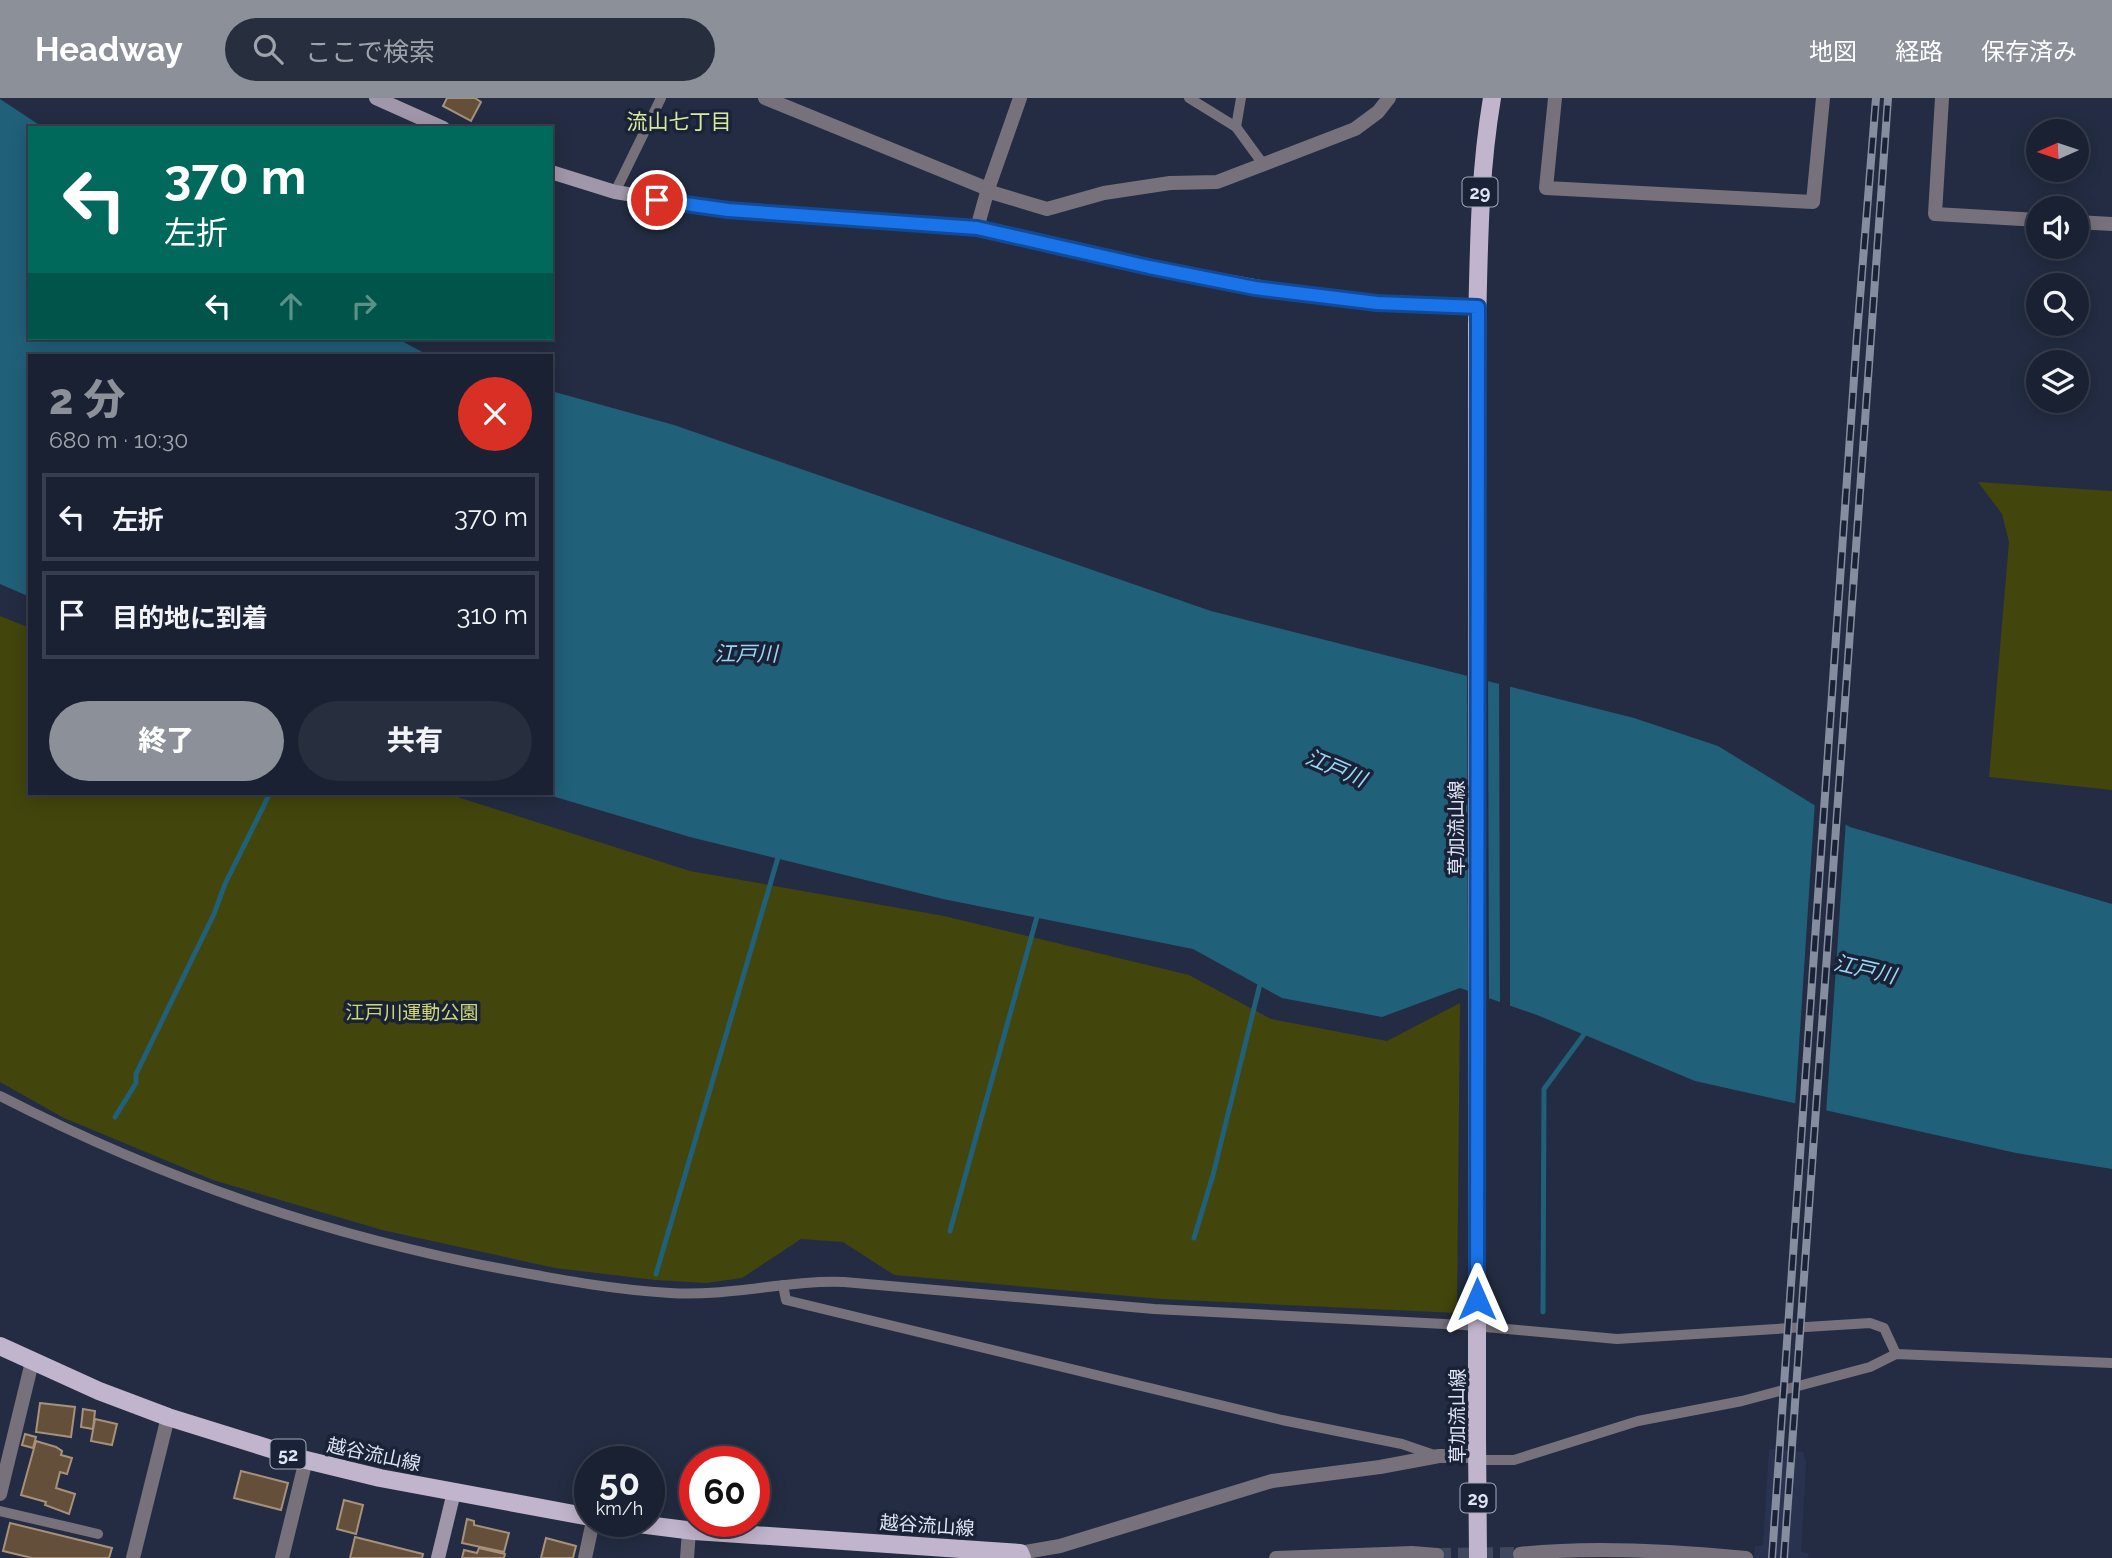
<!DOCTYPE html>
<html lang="ja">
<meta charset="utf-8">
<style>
:root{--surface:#1a2132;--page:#272e3e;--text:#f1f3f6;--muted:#9fa3ac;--line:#383e4d;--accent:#8c9099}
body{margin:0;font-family:Raleway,"Noto Sans JP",sans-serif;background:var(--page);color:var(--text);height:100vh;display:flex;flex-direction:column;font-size:26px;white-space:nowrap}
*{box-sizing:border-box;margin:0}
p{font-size:23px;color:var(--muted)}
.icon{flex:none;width:38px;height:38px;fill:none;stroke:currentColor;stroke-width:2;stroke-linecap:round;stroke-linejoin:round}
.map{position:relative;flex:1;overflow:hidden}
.side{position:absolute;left:28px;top:256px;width:525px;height:441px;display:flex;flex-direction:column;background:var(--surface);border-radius:0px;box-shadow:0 4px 18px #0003,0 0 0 2px var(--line)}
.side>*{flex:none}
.top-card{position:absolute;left:28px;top:28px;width:525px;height:214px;border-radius:0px;box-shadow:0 4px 18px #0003,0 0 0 2px var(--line);background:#00695c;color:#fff;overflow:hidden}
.needle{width:46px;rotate:267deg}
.tools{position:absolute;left:2026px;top:21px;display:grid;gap:14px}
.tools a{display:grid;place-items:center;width:63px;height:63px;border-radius:50%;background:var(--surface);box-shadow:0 4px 18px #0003,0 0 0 2px var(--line);font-size:35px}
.speed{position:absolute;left:574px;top:1348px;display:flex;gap:14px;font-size:35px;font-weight:700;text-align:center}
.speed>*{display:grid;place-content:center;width:91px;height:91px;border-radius:50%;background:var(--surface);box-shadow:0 4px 18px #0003,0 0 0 2px var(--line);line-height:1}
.speed small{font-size:18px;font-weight:400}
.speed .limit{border:10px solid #d22;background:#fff;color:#111}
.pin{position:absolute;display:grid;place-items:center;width:60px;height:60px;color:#fff;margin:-30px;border:4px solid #fff;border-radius:50%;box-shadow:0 2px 7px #0007}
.me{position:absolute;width:77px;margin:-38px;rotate:0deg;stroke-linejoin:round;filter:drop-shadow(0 0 5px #0008)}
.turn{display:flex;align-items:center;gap:24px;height:147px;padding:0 21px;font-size:32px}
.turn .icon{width:91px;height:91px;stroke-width:2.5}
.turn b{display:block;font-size:49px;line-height:60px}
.lanes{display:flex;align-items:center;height:66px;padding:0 21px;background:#0003;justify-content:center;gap:35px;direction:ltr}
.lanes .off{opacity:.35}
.round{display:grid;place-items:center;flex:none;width:74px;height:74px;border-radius:37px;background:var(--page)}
.summary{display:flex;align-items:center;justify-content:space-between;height:119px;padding:0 21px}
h1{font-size:42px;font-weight:800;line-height:52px;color:var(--accent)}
.button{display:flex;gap:14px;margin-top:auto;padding:14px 21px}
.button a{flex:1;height:80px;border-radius:42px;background:var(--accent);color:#fff;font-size:28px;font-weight:800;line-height:80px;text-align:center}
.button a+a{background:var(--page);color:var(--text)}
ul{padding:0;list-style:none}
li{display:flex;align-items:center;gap:21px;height:88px;margin:0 14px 10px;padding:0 7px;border:4px solid var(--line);border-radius:0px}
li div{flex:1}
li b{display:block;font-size:26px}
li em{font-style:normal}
header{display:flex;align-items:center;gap:42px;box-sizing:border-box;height:98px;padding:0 35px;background:var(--accent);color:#fff}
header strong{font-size:33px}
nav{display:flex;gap:38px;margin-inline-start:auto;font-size:24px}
.search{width:490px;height:63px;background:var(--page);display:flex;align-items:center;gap:18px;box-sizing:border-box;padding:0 24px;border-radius:38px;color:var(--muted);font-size:26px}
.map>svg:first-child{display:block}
.built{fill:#29334f}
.green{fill:#42450c}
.water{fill:#216079}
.pier{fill:#232c42}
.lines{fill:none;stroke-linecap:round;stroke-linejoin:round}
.stream{stroke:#216079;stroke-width:5}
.building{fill:#64503a;stroke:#a7917a;stroke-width:2}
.street-tunnel{stroke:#3f485d;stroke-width:14;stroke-dasharray:14 7;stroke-linecap:butt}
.lane{stroke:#77717c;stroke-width:10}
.street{stroke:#77717c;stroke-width:14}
.secondary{stroke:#a097aa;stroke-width:14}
.primary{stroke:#c1b5cd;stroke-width:18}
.rail-casing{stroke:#868d9f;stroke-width:8}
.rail{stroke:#1a2237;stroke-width:5;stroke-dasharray:16;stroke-linecap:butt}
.primary-bridge{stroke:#c1b5cd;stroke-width:18}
.route-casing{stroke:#114b97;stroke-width:18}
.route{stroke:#1a73e8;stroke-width:12}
.labels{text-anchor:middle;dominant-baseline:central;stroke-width:7;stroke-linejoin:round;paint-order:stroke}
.shield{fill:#1a2237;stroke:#a4aabb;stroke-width:2}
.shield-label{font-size:18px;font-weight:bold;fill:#dfe5f4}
.street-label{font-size:19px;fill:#dfe5f4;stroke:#1a2237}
.park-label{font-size:19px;fill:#d0d875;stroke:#1a2237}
.neighbourhood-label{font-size:21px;fill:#dae99c;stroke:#1a2237}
.water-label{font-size:21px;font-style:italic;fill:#9ad7f4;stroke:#1a2237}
</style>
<header>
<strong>Headway</strong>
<div class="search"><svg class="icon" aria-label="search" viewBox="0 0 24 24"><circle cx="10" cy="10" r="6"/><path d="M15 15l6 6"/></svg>ここで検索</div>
<nav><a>地図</a><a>経路</a><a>保存済み</a></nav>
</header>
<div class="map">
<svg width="2112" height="1460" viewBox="0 0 2112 1460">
<rect width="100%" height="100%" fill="#232c42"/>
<path class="built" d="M 1769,1351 L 1803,1354 L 1806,1365 L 1801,1454 L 1809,1455 L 1808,1460 L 1754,1460 L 1755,1448 L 1763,1448 Z"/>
<g class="green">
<path d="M 1978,384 L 2112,393 L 2112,692 L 1989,679 L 2009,444 L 2002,416 Z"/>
<path d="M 0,518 L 30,530 L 30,695 L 445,695 L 690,773 L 944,818 L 1189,877 L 1271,921 L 1387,943 L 1460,905 L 1457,1215 L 1162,1201 L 894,1177 L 843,1144 L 801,1141 L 742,1180 L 706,1185 L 655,1182 L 555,1170 L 382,1132 L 213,1082 L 64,1020 L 0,984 Z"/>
</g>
<g class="water">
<path d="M 0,1 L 44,30 L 30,30 L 30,240 L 396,240 L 428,257 L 30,257 L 30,499 L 0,486 Z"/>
<path d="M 551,293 L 674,327 L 1211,513 L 1634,620 L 1718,648 L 1850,729 L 2112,806 L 2112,1071 L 2016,1055 L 1695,983 L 1537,917 L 1460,890 L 1382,919 L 1282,900 L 1193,851 L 943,801 L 690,739 L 542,695 L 551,695 Z"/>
</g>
<g class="pier">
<path d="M 1467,574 L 1488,579 L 1489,904 L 1468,897 Z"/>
<path d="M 1499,582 L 1510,585 L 1510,911 L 1500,907 Z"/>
<path d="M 1815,703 L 1846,722 L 1826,1016 L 1795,1009 Z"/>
</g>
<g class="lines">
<g class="stream">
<path d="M 115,1019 L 136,985 L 136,976 L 214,816 L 225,786 L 270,695"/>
<path d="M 950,1133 L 1038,815"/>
<path d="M 1194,1140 L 1213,1077 L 1261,882"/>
<path d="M 656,1176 L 779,756"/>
<path d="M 1543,1214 L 1544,991 L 1588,931"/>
</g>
</g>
<g class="building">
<path d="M 447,0 L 475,0 L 481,4 L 471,23 L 443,8 Z"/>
<path d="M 40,1305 L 75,1309 L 71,1339 L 36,1334 Z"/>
<path d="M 83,1311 L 95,1313 L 93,1331 L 81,1329 Z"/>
<path d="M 95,1321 L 117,1326 L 112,1347 L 91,1343 Z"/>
<path d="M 25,1336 L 36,1339 L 33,1350 L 22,1347 Z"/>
<path d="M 36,1343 L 56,1349 L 62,1353 L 61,1357 L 72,1360 L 67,1376 L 60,1374 L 56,1390 L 75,1396 L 69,1416 L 45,1407 L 46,1404 L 21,1397 Z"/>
<path d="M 241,1373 L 288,1385 L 281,1412 L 234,1400 Z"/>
<path d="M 344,1402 L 363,1407 L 356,1436 L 337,1431 Z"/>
<path d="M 467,1421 L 474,1423 L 474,1427 L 509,1435 L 504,1454 L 462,1445 Z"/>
<path d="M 10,1425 L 112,1450 L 109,1460 L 32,1460 L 3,1453 Z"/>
<path d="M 355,1439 L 423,1456 L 422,1460 L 350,1460 Z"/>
<path d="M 546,1440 L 576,1448 L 573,1460 L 541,1460 Z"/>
<path d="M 479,1450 L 505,1456 L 504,1460 L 462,1460 L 464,1452 L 477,1455 Z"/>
</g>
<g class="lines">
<path class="street-tunnel" d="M 1437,1457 L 1520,1456"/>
<g class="lane">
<path d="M 1189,0 L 1236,29 L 1263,66"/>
<path d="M 1236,29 L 1241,0"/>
<path d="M 615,94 L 661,0"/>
<path d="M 0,998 C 164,1082 327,1138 508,1172 C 562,1182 616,1192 670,1195 C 729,1199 785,1182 844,1184 L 1154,1211 L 1464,1227 L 1617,1241 L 1870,1225 L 1884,1230 L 1896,1256"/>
<path d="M 783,1187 L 786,1202 L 1282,1322 L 1402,1346 L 1437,1358"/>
<path d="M 1478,1362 L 1514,1362 L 1638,1323 L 1742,1303 L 1870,1269 L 1896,1256 L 2112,1265"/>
<path d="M 0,1413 L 98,1436"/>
</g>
<g class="street">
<path d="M 765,0 L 988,91"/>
<path d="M 1555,0 L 1546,90 L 1813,104 L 1823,0"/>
<path d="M 1942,0 L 1935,116 L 2039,122"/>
<path d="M 987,93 L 1047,111 L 1104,95 L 1170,85 L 1217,84 L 1355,31 L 1378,14 L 1389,0"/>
<path d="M 2077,124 L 2112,126"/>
<path d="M 977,130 L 988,91 L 1020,0"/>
<path d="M 0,1396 L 32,1264"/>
<path d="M 1020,1455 L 1060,1448 L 1272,1383 L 1380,1369 L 1439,1358 L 1478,1358"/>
<path d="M 1520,1456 C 1590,1448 1675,1453 1746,1460"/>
<path d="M 133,1460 L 168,1319"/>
<path d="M 282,1460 L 306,1362"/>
<path d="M 585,1460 L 593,1423"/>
<path d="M 687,1460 L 689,1433"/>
<path d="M 1276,1460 L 1412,1455 L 1437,1457"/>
</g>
<g class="secondary">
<path d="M 376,0 L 443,30"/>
<path d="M 551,74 L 615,94 L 728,112 L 977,130 L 1148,169 L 1288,194 L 1377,205 L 1478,209"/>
<path d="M 438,1460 L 454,1394"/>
</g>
<g class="primary">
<path d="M 1477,228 C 1479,150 1479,77 1492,0"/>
<path d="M 0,1248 L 99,1293 L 168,1319 L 306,1362 L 380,1380 L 590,1419"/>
<path d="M 1477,1340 L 1478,1460"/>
<path d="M 615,1423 L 694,1433 L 1020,1455 L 1022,1460"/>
</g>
<g class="rail-casing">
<g id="rail">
<path d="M 1772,1460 L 1857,237 L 1876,0"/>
<path d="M 1784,1460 L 1888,0"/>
</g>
</g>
<use href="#rail" class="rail"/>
<path class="primary-bridge" d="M 1477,228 L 1477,1340"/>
</g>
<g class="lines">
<g class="route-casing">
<path id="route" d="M 657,102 L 728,112 L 977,130 L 1149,169 L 1255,190 L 1377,205 L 1478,209 L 1477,1201"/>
</g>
<use href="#route" class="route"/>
</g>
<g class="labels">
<g class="shield">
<rect x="1462.5" y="79.5" width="35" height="29" rx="5"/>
<rect x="270.5" y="1341.5" width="35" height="29" rx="5"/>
<rect x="1460.5" y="1385.5" width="35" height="29" rx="5"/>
</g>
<g class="shield-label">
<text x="1480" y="94">29</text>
<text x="288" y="1356">52</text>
<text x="1478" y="1400">29</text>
</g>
<g class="street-label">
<text transform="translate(1456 730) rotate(-90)">草加流山線</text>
<text transform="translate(1457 1318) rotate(-90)">草加流山線</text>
<text transform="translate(374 1356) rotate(12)">越谷流山線</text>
<text transform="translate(927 1427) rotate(4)">越谷流山線</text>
</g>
<g class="park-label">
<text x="412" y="914">江戸川運動公園</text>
</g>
<g class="neighbourhood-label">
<text x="679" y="23">流山七丁目</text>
</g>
<g class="water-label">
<text x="746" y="555">江戸川</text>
<text transform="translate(1336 670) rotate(23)">江戸川</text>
<text transform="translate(1865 871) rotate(13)">江戸川</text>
</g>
</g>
</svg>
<div class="tools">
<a><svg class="needle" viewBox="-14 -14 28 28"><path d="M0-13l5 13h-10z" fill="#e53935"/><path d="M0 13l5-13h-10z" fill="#9fa3ac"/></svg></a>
<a><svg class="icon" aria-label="sound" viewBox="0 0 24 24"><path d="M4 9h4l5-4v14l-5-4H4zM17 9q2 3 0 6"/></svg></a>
<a><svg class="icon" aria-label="search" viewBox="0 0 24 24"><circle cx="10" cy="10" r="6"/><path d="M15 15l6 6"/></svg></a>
<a><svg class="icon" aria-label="layers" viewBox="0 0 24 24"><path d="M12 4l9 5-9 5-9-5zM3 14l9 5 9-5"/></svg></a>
</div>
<div class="speed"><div>50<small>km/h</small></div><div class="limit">60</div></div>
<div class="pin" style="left:657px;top:102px;background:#d93025"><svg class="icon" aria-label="arrive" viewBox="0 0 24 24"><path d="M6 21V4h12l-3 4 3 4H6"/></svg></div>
<svg class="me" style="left:1477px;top:1201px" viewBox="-20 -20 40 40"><path d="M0-17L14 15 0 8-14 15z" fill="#1a73e8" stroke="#fff" stroke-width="4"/></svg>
<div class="top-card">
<div class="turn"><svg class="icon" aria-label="left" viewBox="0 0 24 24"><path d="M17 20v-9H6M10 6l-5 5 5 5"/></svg><div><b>370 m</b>左折</div></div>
<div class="lanes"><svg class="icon" aria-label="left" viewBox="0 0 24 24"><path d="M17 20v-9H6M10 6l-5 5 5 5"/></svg><svg class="icon off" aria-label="ahead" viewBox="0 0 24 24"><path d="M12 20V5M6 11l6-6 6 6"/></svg><svg class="icon off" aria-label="right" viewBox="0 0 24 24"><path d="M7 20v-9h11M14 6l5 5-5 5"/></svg></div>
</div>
<section class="side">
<div class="summary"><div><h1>2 分</h1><p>680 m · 10:30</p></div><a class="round" style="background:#d93025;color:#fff"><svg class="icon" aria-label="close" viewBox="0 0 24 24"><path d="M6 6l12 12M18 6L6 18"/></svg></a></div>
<ul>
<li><svg class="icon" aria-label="left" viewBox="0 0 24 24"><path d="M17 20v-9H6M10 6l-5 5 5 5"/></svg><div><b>左折</b></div><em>370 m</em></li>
<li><svg class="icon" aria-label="arrive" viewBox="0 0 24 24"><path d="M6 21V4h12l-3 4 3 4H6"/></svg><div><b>目的地に到着</b></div><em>310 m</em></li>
</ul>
<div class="button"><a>終了</a><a>共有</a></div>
</section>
</div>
